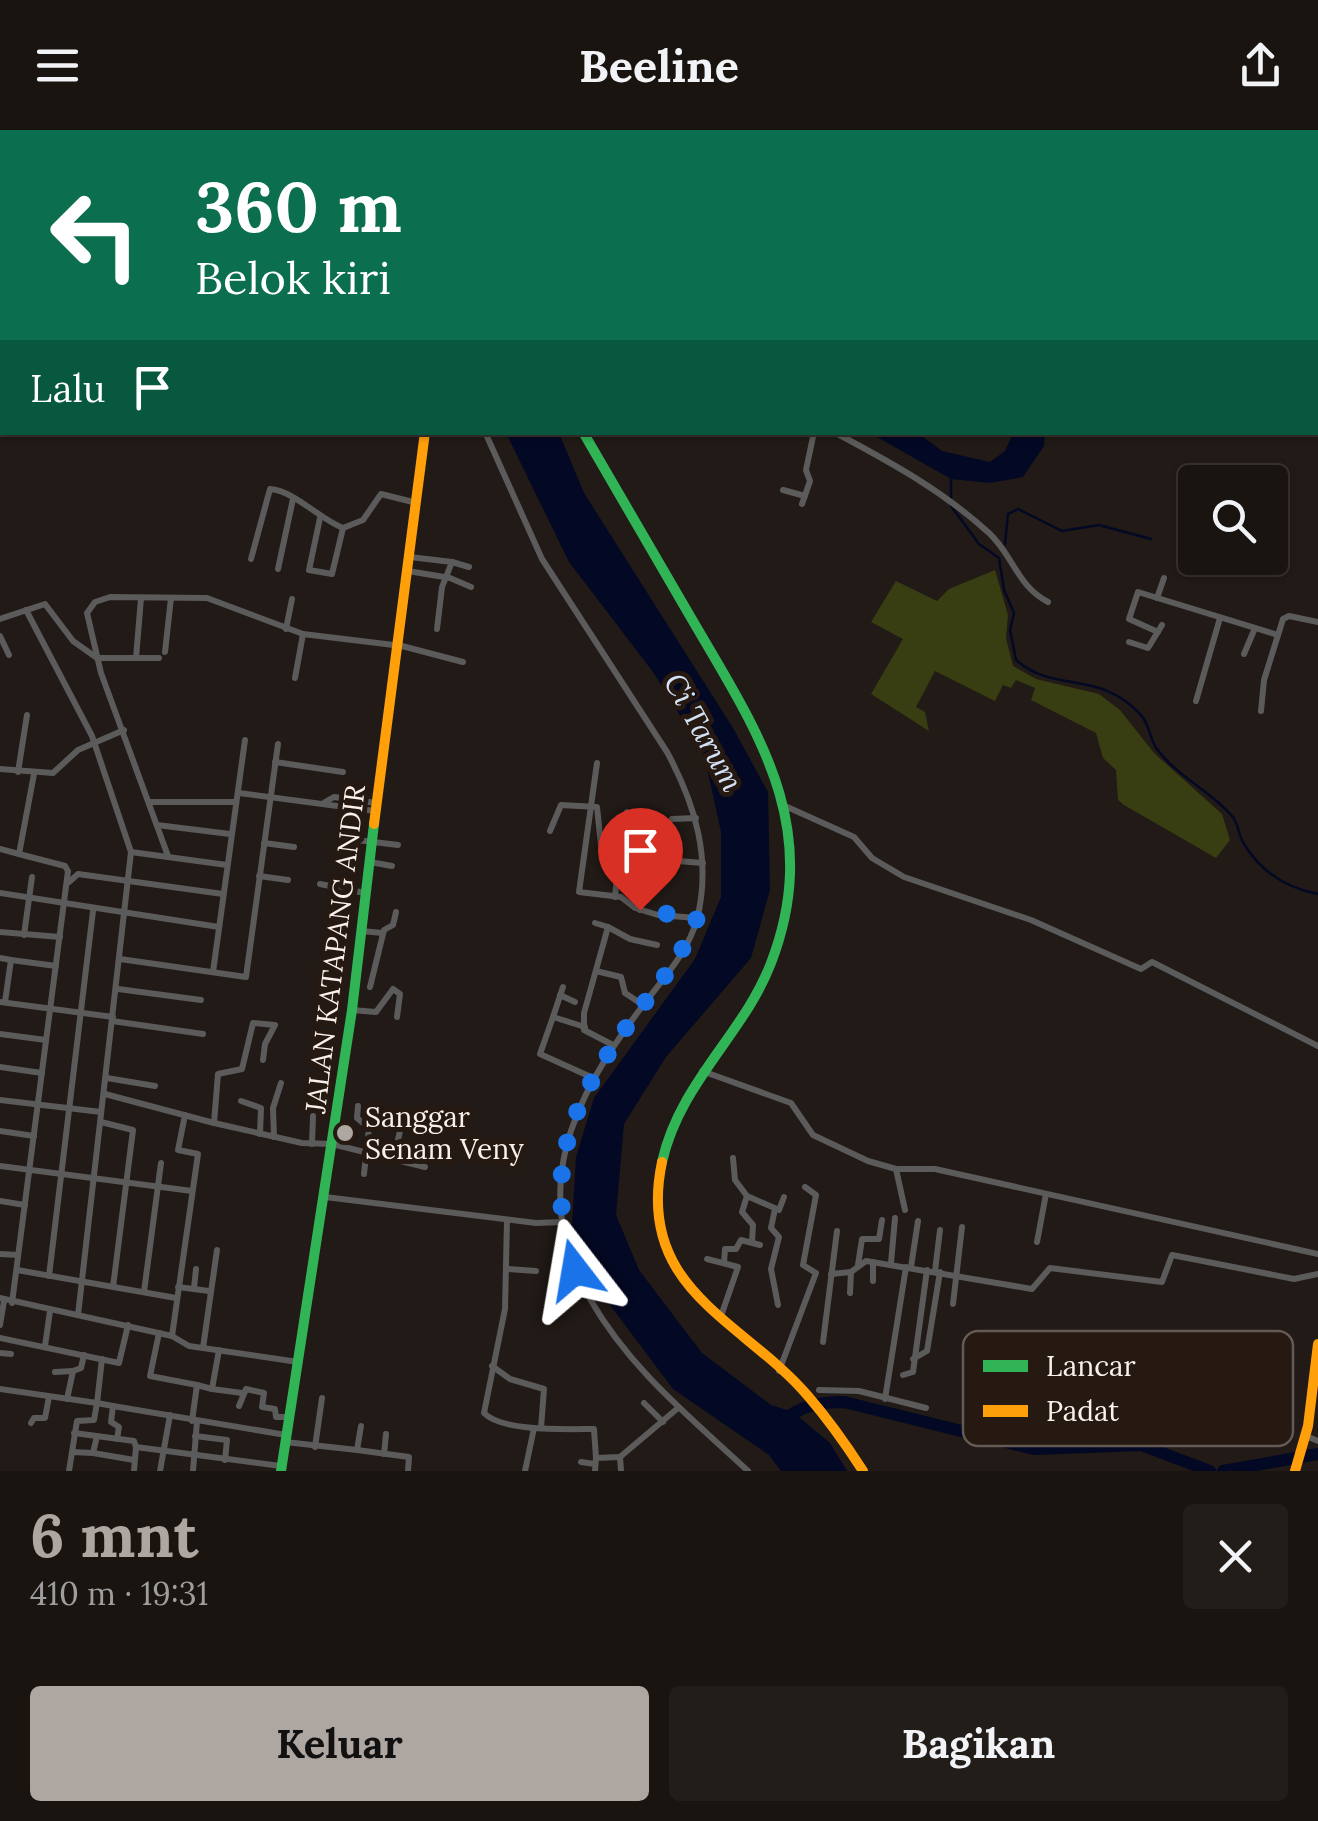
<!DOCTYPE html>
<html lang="id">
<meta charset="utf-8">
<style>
:root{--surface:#191410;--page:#221d19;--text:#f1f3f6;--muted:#9f9e9f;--line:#373330;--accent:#aea6a1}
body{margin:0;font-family:Lora,serif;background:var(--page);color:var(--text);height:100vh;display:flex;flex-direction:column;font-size:38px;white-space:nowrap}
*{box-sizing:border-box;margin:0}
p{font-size:32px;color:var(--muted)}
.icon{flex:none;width:55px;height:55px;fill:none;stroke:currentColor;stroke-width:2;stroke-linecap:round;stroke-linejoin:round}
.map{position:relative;height:1341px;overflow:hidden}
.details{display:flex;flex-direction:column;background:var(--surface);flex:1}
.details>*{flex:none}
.top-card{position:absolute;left:0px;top:0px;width:1320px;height:305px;box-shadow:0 2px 8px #0004,0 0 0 2px var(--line);background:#0b6e4f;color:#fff;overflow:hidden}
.controls{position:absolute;left:1178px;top:335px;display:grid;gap:20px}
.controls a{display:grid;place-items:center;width:110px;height:110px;border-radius:10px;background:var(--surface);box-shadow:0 2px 8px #0004,0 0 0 2px var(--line);font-size:50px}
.pin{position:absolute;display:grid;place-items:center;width:85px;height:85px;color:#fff;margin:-102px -42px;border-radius:50% 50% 50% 0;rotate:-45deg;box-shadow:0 0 10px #0007}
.pin .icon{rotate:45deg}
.me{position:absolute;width:110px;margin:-55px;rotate:346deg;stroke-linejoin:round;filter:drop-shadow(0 0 8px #0008)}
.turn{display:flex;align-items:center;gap:35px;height:210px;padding:0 30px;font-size:45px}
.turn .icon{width:130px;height:130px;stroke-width:2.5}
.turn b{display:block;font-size:70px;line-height:85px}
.then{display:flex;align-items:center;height:95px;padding:0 30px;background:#0003;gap:20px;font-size:38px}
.round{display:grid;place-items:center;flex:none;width:105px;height:105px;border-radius:10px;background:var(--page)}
.head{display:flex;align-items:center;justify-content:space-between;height:170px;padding:0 30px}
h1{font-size:60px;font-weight:700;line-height:75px;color:var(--accent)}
.cta{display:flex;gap:20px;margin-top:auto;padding:20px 30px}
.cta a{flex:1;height:115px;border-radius:10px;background:var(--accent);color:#111;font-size:40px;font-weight:700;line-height:115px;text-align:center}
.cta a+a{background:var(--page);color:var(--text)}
header{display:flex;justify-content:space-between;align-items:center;height:130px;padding:0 30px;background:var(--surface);font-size:45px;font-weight:700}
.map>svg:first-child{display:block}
.forest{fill:#383e12}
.water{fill:#030824}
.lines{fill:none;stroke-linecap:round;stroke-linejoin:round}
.stream{stroke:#030824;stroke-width:2.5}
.river{stroke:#030824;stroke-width:12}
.street{stroke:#5b5b5b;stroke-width:6}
.fast{stroke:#30b455;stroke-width:10}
.slow{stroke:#ff9f0a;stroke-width:10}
.route{stroke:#1a73e8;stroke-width:18;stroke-dasharray:0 32.4}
.poi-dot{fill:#aea6a1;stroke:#251912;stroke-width:4}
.labels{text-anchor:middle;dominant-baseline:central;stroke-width:10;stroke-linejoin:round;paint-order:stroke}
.street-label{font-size:28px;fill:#faf1ec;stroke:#251912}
.poi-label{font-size:28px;fill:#faf1ec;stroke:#251912;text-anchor:start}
.water-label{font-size:30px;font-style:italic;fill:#d4e2f5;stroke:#251912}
.key{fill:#251912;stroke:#655a53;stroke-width:2.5}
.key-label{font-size:28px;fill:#faf1ec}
</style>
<header><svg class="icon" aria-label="menu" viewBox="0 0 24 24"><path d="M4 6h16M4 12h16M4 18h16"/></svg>Beeline<svg class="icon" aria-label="share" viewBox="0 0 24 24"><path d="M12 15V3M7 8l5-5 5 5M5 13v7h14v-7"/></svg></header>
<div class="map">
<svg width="1318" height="1341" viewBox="0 0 1318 1341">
<rect width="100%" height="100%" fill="#211a16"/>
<path class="forest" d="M 995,440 L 1008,485 L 1006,508 L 1013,536 L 1036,549 L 1099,564 L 1120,580 L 1154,623 L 1222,684 L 1230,710 L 1216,728 L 1124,675 L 1118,670 L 1116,640 L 1103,628 L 1096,603 L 1031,570 L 1035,558 L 1016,550 L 1011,558 L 1003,555 L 995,571 L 935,541 L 916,577 L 925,582 L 929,601 L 871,564 L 903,509 L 871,492 L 896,451 L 937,471 L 949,459 Z"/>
<g class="water">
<path d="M 506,303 L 559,303 L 584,363 L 733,598 L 768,662 L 770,760 L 751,828 L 666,927 L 624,994 L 616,1085 L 639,1140 L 702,1223 L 771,1275 L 793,1282 L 830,1313 L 847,1341 L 781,1341 L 769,1325 L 673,1259 L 607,1171 L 572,1095 L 576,1027 L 594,968 L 695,829 L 721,767 L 721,702 L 704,624 L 653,542 L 569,432 Z"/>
<path d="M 870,303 L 918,303 L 942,321 L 990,332 L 1005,321 L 1013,303 L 1045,303 L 1044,316 L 1023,347 L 990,353 L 951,349 Z"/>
</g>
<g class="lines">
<g class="stream">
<path d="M 951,368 L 951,346"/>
<path d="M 951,376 L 979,414 L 999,428 L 1004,460 L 1014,483 L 1010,500 L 1016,530 C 1055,564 1098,539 1140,584 C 1150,594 1149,608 1157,619 C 1175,645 1211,661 1232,686 C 1239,694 1238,705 1244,714 C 1261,742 1287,758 1318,764"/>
<path d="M 1005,414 L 1008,384 L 1018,379 L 1062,401 L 1099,395 L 1151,409"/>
</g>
<g class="river">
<path d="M 780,1293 C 799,1276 819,1272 844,1272 L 1034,1319 L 1141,1315 L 1210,1341"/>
<path d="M 1223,1341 L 1318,1324"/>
</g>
<g class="street">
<path d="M 148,0 L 149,2"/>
<path d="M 171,0 L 172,2"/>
<path d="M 207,0 L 208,2"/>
<path d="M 515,0 L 516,2"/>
<path d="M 644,0 L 647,2"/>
<path d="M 930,0 L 937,2"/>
<path d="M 237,2 L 244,0"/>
<path d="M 334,2 L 340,0"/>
<path d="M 599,2 L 599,0"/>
<path d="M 686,2 L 687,0"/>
<path d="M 833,2 L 833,0"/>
<path d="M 922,2 L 922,0"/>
<path d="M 0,18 L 2,18"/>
<path d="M 0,93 L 2,94"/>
<path d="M 0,120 L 2,121"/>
<path d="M 0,163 L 2,163"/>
<path d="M 485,302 L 542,429 L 667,622 C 695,674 712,729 697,789 C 688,823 661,851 641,878 C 573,968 527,1061 590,1169 C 630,1239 690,1287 748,1341"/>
<path d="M 834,302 C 890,332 942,360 989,403 C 1013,425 1017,456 1048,472"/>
<path d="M 783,360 L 805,366"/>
<path d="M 802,374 L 810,351 L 806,340 L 814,302"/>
<path d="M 320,388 L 309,440 L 332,444 L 343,398"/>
<path d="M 410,427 L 452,432 L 442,457 L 437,499"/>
<path d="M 251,429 L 270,359 C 295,361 319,389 343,398 L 363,390 L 381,364 L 417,373"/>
<path d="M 452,432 L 469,437"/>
<path d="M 278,439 L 293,369"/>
<path d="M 408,441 L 450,448 L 471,457"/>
<path d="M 1157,468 L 1164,448"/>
<path d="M 26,480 L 92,606 L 131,722 L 78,1185"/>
<path d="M 0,489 L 45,474 L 73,511 L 97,528 L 159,528"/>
<path d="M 286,499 L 292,469"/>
<path d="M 1158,502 L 1129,489 L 1138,462 L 1278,505"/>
<path d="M 0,506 L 9,525"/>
<path d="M 1129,512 L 1148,518 L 1162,495"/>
<path d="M 165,522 L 171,468"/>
<path d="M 1244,524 L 1255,498"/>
<path d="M 136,528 L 141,468"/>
<path d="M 295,548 L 303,504"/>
<path d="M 1196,571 L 1220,488"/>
<path d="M 1261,581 L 1264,550 L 1283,489 L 1289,486 L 1318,492"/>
<path d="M 275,632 L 343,642"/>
<path d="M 597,633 L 579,762 L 621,767 L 635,778 L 658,785 L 697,788"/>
<path d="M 0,639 L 53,643 L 78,620 L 124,600"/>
<path d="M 18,642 L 27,585"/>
<path d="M 239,663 L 375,681"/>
<path d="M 150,672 L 234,672"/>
<path d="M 325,672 L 334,667 L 376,673"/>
<path d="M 785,676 L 854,707 L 872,728 L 904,747 L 1031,790 L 1141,839 L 1152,832 L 1318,916"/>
<path d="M 672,689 L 696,688"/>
<path d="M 157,695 L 230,704"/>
<path d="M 550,701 L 561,675 L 597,677 L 602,725 L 703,733"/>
<path d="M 349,709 L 398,715"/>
<path d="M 264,713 L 294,717"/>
<path d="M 0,719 L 19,724 L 34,644"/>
<path d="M 131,722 L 227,735"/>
<path d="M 168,726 L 101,543 L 87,483 L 95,472 L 110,467 L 207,468 L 303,504 L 402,516 L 463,532"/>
<path d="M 624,727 L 627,682"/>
<path d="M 650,728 L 653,686"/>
<path d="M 370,732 L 392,736"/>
<path d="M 259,746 L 288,750"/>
<path d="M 69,752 L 78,744 L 223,764"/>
<path d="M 320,754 L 365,763"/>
<path d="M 0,763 L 219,797"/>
<path d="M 615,767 L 619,727"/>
<path d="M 640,780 L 646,728"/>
<path d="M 595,793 L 608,797 L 584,883 L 584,900 L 613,915"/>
<path d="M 608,797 L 630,809 L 657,815"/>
<path d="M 361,801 L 383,803"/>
<path d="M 0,802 L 60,807"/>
<path d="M 24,805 L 32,747"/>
<path d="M 0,828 L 11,830 L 5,872"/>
<path d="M 120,829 L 246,847 L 278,614"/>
<path d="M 11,830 L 56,836"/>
<path d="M 596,841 L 621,847 L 625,863 L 643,875"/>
<path d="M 213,842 L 245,610"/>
<path d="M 370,857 L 384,800 L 393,795 L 396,782"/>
<path d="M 563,857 L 553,887 L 585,897"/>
<path d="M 118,859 L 201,870"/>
<path d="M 560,865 L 575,872"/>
<path d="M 0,872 L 113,887"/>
<path d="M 352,880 L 376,882 L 393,859 L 400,864 L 397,887"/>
<path d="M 553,887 L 540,924 L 591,947"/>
<path d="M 112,891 L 203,904"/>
<path d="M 0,904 L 46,910"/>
<path d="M 263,930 L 265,914 L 275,895 L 253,893 L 242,939 L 218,944 L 214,993 L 302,1013 L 332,1014 L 425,1037"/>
<path d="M 0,937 L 42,943"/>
<path d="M 702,941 L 791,973 L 813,1005 L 868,1031 L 896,1039 L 935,1039 L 1318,1124"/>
<path d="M 107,948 L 155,956"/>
<path d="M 105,964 L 214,993"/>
<path d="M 0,970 L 101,982"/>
<path d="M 241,971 L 261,978 L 260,1004"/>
<path d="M 358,976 L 357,988 L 369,998 L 364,1044"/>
<path d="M 101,992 L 133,1000 L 113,1157"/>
<path d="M 0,1001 L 34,1006"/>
<path d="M 274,1007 L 273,978 L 281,953"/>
<path d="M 312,1014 L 313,986"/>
<path d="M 394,1027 L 400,1001"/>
<path d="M 733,1028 L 735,1050 L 747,1066"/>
<path d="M 0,1036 L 192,1061"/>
<path d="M 896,1039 L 905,1080"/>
<path d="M 325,1067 L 536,1093 L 563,1092"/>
<path d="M 0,1071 L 25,1075"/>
<path d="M 775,1079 L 771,1098 L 779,1107 L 771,1139 L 778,1175"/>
<path d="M 507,1090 L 505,1179 L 484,1283 C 502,1302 567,1299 594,1299 L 596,1328"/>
<path d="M 752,1112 L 753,1095 L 742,1082 L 747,1066 L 779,1080 L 784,1067"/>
<path d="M 1037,1112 L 1046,1064"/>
<path d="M 0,1124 L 18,1125"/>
<path d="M 707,1129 L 738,1137 L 720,1189"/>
<path d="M 724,1133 L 725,1119 L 736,1119 L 741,1110 L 760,1115"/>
<path d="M 891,1133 L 895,1088"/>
<path d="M 858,1135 L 862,1109 L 879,1109 L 882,1090"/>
<path d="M 911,1137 L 918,1091"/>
<path d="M 507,1139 L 536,1141"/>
<path d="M 17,1140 L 176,1168"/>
<path d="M 935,1141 L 940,1100"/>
<path d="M 831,1144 L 851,1142"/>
<path d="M 49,1146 L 93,781"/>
<path d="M 873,1151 L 873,1132"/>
<path d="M 178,1157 L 209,1161"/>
<path d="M 194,1158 L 196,1139"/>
<path d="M 144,1162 L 161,1033"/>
<path d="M 850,1163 L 851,1142 L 866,1131 L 1032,1159 L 1050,1138 L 1162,1152 L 1172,1125 L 1294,1149 L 1318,1144"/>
<path d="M 0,1168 L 172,1206 L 189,1216 L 298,1232"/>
<path d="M 12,1173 L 68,741 L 65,736 L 19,724"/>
<path d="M 953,1174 L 962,1097"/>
<path d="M 0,1195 L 4,1171"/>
<path d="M 159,1203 L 150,1246 L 197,1255"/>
<path d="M 172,1206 L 198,1024 L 178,1020 L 185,985"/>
<path d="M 0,1208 L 119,1233 L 128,1195"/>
<path d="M 823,1212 L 837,1101"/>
<path d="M 45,1216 L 50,1181"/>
<path d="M 203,1218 L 217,1120"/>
<path d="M 0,1223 L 11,1224"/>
<path d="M 102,1229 L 97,1273 L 113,1276 L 111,1292 L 119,1297 L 117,1309"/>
<path d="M 913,1229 L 927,1221 L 940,1142"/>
<path d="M 492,1236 L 510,1249 L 544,1259 L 541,1298"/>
<path d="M 779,1241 L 816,1143 L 803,1135 L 816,1065 L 805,1057"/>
<path d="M 55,1242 L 73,1241"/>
<path d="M 903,1245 L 913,1242 L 927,1140"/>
<path d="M 0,1259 L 97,1273 L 94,1290 L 77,1291 L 72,1322"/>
<path d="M 212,1259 L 242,1263"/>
<path d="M 819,1260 L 859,1261 L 926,1278"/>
<path d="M 67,1269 L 73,1241 L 81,1238 L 84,1225"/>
<path d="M 885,1269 L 906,1137"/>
<path d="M 644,1273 L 663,1292"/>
<path d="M 113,1276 L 286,1305"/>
<path d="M 239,1276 L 246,1259 L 264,1263 L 262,1277 L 275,1279 L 276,1287 L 289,1287"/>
<path d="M 192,1291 L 197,1255 L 212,1259 L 219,1220"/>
<path d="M 31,1293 L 34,1288 L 45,1288 L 49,1267"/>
<path d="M 74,1303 L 134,1311 L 136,1317 L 281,1336"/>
<path d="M 195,1306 L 227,1310 L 225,1330"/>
<path d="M 1306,1306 L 1318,1311"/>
<path d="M 285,1312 L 357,1320 L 361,1296"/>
<path d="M 315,1317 L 322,1268"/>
<path d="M 357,1320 L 409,1327 L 408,1341"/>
<path d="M 93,1323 L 134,1330"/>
<path d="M 384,1324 L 386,1304"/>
<path d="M 581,1332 L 595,1334"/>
<path d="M 69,1341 L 72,1322 L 93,1323 L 97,1306"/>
<path d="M 134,1341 L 136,1317"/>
<path d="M 160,1341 L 170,1285"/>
<path d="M 193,1341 L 197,1291"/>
<path d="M 525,1341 L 534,1298"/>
<path d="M 595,1341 L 596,1328 L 620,1327"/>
<path d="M 621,1341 L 620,1327 L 678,1278"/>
</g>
<g class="fast">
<path d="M 356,0 L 357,2"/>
<path d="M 583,302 C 619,363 654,425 690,486 C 757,601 824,695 771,833 C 744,904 680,952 662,1032"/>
<path d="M 281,1341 L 352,880 L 374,694"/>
</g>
<g class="slow">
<path d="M 374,694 L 425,302"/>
<path d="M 662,1032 C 635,1160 743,1190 808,1266 C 827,1288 847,1316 863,1341"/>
<path d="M 1295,1341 L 1308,1296 L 1318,1214"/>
</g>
</g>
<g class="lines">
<path class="route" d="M 575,1140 C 539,1034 577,962 640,879 C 662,850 684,823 697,788 L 640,780"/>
</g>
<circle class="poi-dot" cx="345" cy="1003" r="10"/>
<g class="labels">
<g class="street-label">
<text transform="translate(335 819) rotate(-83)">JALAN KATAPANG ANDIR</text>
</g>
<g class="poi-label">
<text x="365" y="987">Sanggar<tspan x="365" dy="32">Senam Veny</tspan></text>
</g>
<g class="water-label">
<text transform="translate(704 602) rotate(61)">Ci Tarum</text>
</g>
</g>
<rect x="963" y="1201" width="330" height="115" rx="15" class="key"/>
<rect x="983" y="1230" width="45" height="12" fill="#30b455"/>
<rect x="983" y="1275" width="45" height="12" fill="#ff9f0a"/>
<g class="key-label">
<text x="1046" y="1246">Lancar</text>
<text x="1046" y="1291">Padat</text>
</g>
</svg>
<div class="controls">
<a><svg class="icon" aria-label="search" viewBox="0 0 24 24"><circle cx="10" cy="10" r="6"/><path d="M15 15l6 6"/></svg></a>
</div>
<div class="pin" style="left:640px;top:780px;background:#d93025"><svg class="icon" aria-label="arrive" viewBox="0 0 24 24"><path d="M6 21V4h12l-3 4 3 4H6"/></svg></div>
<svg class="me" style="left:575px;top:1140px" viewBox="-20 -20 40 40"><path d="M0-17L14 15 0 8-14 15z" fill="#1a73e8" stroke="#fff" stroke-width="4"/></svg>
<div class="top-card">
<div class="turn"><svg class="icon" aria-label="left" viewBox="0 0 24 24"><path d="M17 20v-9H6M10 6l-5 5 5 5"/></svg><div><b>360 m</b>Belok kiri</div></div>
<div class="then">Lalu<svg class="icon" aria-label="arrive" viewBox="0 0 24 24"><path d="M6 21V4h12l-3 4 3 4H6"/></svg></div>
</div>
</div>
<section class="details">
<div class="head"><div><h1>6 mnt</h1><p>410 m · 19:31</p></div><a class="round"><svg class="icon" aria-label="close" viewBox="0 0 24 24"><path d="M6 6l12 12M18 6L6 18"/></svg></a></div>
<div class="cta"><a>Keluar</a><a>Bagikan</a></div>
</section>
